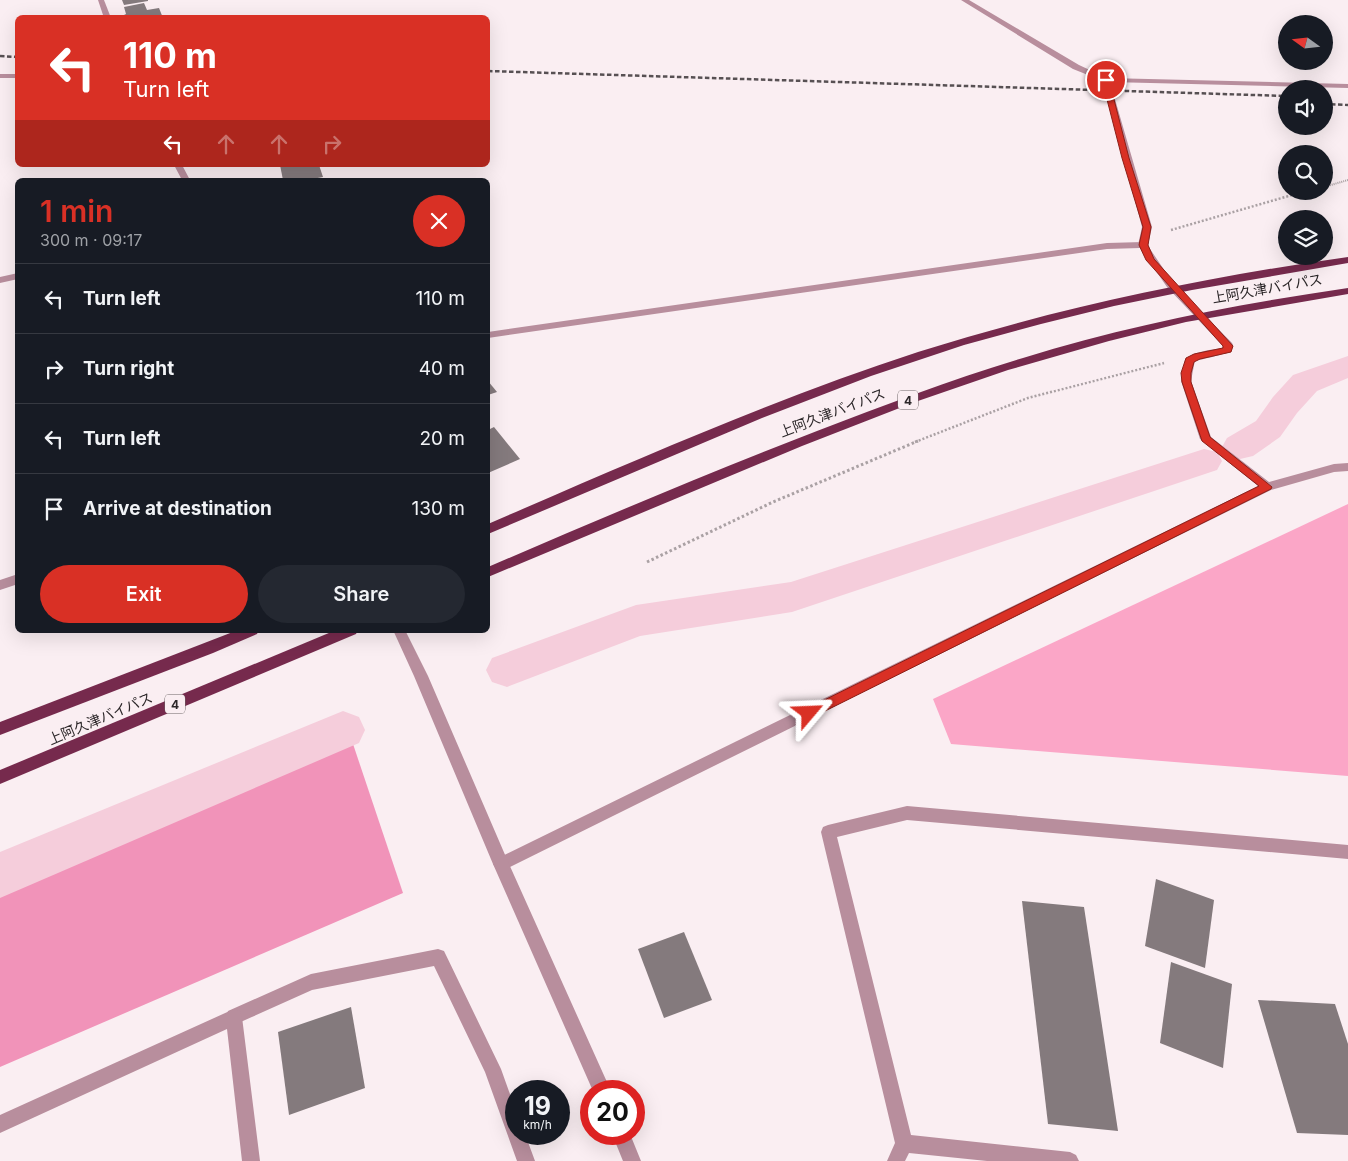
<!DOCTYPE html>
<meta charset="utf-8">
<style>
:root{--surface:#171b24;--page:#242831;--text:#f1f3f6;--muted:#9ea1a6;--line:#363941;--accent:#d93025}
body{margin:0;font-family:Inter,"Noto Sans JP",sans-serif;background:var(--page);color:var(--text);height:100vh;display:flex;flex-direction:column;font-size:19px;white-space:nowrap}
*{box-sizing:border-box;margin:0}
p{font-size:16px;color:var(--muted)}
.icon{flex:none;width:28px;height:28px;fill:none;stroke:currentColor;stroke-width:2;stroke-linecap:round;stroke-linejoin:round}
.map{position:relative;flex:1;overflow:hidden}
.side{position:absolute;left:15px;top:178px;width:475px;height:455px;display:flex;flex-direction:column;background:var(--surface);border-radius:8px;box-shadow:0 5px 20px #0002}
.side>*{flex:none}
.top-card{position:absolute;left:15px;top:15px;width:475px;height:152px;border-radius:8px;box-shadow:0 5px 20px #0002;background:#d93025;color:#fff;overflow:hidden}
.needle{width:32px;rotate:285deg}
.controls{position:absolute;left:1278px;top:15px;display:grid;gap:10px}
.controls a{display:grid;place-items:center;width:55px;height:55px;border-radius:50%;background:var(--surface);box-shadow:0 5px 20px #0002;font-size:25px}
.speed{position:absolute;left:505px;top:1080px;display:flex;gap:10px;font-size:25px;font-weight:700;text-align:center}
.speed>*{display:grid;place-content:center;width:65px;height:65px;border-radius:50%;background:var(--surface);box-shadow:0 5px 20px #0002;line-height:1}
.speed small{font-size:12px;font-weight:400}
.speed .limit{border:8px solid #d22;background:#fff;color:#111}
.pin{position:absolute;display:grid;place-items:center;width:42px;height:42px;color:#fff;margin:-21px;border:2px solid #fff;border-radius:50%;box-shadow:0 1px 5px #0007}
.me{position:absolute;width:55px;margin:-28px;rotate:64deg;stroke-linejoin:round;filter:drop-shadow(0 0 4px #0008)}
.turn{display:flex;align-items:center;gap:18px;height:105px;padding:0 25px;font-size:22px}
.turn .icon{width:65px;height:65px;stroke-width:2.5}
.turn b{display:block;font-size:35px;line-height:42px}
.lanes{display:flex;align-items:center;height:48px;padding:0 25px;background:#0003;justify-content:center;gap:25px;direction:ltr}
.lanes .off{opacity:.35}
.round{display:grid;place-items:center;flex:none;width:52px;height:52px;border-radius:26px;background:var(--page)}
.headline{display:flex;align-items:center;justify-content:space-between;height:85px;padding:0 25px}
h1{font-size:30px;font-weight:600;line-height:38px;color:var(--accent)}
.cta{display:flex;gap:10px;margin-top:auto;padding:10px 25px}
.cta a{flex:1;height:58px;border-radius:30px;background:var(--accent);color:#fff;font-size:20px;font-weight:600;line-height:58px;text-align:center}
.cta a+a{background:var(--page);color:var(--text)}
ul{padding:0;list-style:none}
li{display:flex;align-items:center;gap:15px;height:70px;padding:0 25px;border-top:1px solid var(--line)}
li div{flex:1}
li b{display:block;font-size:19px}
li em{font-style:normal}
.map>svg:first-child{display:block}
.green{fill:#fba6c7}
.forest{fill:#f193b9}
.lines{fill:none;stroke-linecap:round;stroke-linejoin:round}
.canal{fill:#f5cddb;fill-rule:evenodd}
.building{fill:#847a7d}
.path-far2{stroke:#aaa1a4;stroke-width:2;stroke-dasharray:1 1;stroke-linecap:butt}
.path-far1{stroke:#aaa1a4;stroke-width:2.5;stroke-dasharray:2 2;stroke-linecap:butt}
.path{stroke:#aaa1a4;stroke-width:3;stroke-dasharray:2.5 2.5;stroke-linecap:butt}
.service{fill:#b88e9d;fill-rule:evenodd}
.minor{fill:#b88e9d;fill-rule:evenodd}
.tertiary{fill:#b88e9d;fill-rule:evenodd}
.trunk{fill:#762a4d;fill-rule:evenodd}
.rail{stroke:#575053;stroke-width:2.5;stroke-dasharray:4.5 2.5;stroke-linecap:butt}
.route{fill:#d93025;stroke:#8d1f18}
.labels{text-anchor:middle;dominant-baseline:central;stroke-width:4;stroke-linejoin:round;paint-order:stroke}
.shield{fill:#faeef2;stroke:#6a6365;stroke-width:1}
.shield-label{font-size:12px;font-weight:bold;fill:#2c2729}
.street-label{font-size:14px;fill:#2c2729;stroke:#faeef2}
</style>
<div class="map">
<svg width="1348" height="1161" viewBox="0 0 1348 1161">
<rect width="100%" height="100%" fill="#faeef2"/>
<path class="green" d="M 1348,504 L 1348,776 L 951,744 L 933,699 Z"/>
<path class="forest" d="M 352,741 L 403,893 L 0,1067 L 0,890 Z"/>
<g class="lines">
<g class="canal">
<path d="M 1348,356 L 1348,378 L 1317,391 L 1297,413 L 1280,437 L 1253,456 L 1240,459 L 1227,456 L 1222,447 L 1227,438 L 1256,421 L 1273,397 L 1293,375 Z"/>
<path d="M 1204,449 L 1217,452 L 1222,461 L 1217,470 L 792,612 L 640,636 L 507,687 L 492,682 L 486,670 L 492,658 L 636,605 L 791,582 Z"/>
<path d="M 343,711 L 359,717 L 365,730 L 359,743 L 0,898 L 0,852 Z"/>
</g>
</g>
<g class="building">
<path d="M 122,0 L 148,0 L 148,1 L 124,5 Z"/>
<path d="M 144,3 L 147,10 L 159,8 L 163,18 L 125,18 L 124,15 L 126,14 L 124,7 Z"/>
<path d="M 280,165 L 319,165 L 323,177 L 307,180 L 283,180 Z"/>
<path d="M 488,381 L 497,392 L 488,395 Z"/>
<path d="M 494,427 L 520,459 L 488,473 L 488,430 Z"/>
<path d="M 1156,879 L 1214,900 L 1205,968 L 1145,946 Z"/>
<path d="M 1022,901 L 1084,907 L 1118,1131 L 1048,1124 Z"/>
<path d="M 684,932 L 712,1000 L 664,1018 L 638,949 Z"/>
<path d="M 1171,962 L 1232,984 L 1223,1068 L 1160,1043 Z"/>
<path d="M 1258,1000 L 1335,1004 L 1348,1044 L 1348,1135 L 1297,1133 Z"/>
<path d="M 351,1007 L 365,1088 L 289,1115 L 278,1032 Z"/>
</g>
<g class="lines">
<g class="path-far2">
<path d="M 1324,187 L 1348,180"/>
<path d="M 1295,195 L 1308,191"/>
</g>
<g class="path-far1">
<path d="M 1171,230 L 1299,193"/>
<path d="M 915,442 L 1028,398 L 1164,363"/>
</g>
<path class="path" d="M 647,562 L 773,502 L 918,441"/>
<g class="service">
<path d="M 961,0 L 969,0 L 1079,65 L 1107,78 L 1348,84 L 1348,88 L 1110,82 L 1152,227 L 1148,245 L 1143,248 L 1138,245 L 1142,227 L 1103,81 L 1073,69 Z"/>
<path d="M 18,273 L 18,279 L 0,283 L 0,277 Z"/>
<path d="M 1190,357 L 1195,360 L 1191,381 L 1211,437 L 1269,482 L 1334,464 L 1348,463 L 1348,471 L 1334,472 L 1271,490 L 506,869 L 501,871 L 496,869 L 493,864 L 496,859 L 1258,486 L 1200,439 L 1181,381 L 1185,360 Z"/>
<path d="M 18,574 L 18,584 L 0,590 L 0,580 Z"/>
<path d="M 438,949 L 444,951 L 501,1069 L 516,1111 L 516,1134 L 525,1134 L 535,1161 L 517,1161 L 485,1072 L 434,966 L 312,990 L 234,1025 L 228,1023 L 226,1017 L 228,1011 L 311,974 Z"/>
</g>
<g class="minor">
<rect x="0" y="74" width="18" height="4"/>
<path d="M 1143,242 L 1146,243 L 1173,283 L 1232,343 L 1233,345 L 1231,352 C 1224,354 1190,363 1186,362 L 1185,360 C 1194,351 1210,350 1222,348 L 1223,346 L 1167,287 L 1140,248 L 1107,249 L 488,338 L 488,332 L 1107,243 Z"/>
<path d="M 907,806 L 1348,845 L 1348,859 L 907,820 L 837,837 L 911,1135 L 1070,1152 L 1076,1155 L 1079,1161 L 987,1161 L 909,1153 L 905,1161 L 887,1161 L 895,1143 L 821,832 L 823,827 L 828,825 Z"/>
<path d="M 234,1009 L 240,1011 L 242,1017 L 260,1161 L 242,1161 L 227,1029 L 0,1133 L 0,1115 Z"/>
</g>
<g class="tertiary">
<path d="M 98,0 L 104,0 L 111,18 L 104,18 Z"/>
<path d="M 174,165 L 182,165 L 190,180 L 182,180 Z"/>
<path d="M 393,630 L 405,630 L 428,676 L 509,864 L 611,1091 L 593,1091 L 493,864 L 414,676 Z"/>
<path d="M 612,1134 L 630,1134 L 641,1161 L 623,1161 Z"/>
</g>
<g class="trunk">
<path d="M 1348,257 L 1348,263 L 1192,290 L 1114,306 L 1041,324 L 964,345 L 871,376 L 762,418 L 488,534 L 488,524 C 629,463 771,400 918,352 C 1057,308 1204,277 1348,257 Z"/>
<path d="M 1348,288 L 1348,294 L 1186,322 L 1109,341 L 1008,370 L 915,402 L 802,446 L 488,577 L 488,567 C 597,520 706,474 817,431 C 885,405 953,379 1023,358 C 1129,325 1238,304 1348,288 Z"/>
<path d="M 238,630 L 259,630 L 257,634 L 213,653 L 0,735 L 0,722 Z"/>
<path d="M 336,630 L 358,630 L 356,634 L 0,784 L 0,770 Z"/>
</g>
<g class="rail">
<path d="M 0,56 L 18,57"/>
<path d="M 488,71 L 1286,96"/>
<path d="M 1324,104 L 1348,105"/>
</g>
</g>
<path class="route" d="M 1106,78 L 1109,80 L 1129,158 L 1151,227 L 1148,245 L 1154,259 L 1233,346 L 1231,352 L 1200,359 L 1194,362 L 1191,373 L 1191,382 L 1210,437 L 1272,487 L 1271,489 L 813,717 L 809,719 L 804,717 L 802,713 L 804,710 L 1259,486 L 1202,441 L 1182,382 L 1181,373 L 1186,358 L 1194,354 L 1223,348 L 1223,346 L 1146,260 L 1139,245 L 1143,227 L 1122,158 L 1102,80 Z"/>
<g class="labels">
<g class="shield">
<rect x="898" y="390.5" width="20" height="19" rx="4"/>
<rect x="165" y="694.5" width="20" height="19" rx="4"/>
</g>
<g class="shield-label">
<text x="908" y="400">4</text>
<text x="175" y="704">4</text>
</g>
<g class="street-label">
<text transform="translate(1267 288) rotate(-10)">上阿久津バイパス</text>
<text transform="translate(832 412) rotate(-21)">上阿久津バイパス</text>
<text transform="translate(100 718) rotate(-23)">上阿久津バイパス</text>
</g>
</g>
</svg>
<div class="controls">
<a><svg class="needle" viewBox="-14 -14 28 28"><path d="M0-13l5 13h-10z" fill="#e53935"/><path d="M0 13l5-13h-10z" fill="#9ea1a6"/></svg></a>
<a><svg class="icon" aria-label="sound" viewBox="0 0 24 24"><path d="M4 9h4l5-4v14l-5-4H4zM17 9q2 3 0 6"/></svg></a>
<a><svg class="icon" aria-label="search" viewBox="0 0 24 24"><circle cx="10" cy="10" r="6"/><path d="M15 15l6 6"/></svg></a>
<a><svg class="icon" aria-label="layers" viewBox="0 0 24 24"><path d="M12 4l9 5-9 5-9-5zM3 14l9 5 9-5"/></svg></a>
</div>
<div class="speed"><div>19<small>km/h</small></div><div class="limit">20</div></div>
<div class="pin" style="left:1106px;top:80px;background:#d93025"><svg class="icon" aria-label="arrive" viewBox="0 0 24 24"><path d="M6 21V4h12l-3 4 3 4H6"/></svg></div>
<svg class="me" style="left:809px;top:713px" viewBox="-20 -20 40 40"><path d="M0-17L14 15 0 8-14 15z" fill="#d93025" stroke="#fff" stroke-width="4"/></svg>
<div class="top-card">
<div class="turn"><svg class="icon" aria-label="left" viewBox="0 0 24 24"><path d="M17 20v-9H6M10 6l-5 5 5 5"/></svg><div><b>110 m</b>Turn left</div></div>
<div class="lanes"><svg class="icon" aria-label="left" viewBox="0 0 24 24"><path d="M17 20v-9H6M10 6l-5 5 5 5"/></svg><svg class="icon off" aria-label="ahead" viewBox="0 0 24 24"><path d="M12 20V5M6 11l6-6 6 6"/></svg><svg class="icon off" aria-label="ahead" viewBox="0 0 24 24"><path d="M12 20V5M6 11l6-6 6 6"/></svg><svg class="icon off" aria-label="right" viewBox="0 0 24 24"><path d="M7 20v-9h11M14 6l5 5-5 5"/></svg></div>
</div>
<section class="side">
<div class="headline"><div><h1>1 min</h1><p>300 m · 09:17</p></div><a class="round" style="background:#d93025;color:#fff"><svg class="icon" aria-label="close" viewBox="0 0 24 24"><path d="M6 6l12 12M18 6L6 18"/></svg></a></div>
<ul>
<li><svg class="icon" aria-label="left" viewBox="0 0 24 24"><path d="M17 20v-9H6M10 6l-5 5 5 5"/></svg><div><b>Turn left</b></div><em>110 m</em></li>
<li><svg class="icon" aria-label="right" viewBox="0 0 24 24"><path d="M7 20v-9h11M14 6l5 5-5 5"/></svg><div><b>Turn right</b></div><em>40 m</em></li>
<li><svg class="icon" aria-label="left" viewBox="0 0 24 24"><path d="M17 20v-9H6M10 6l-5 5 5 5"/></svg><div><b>Turn left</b></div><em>20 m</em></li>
<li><svg class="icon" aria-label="arrive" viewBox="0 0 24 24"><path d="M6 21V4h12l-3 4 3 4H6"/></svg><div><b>Arrive at destination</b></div><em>130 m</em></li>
</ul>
<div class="cta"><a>Exit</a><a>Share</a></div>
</section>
</div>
